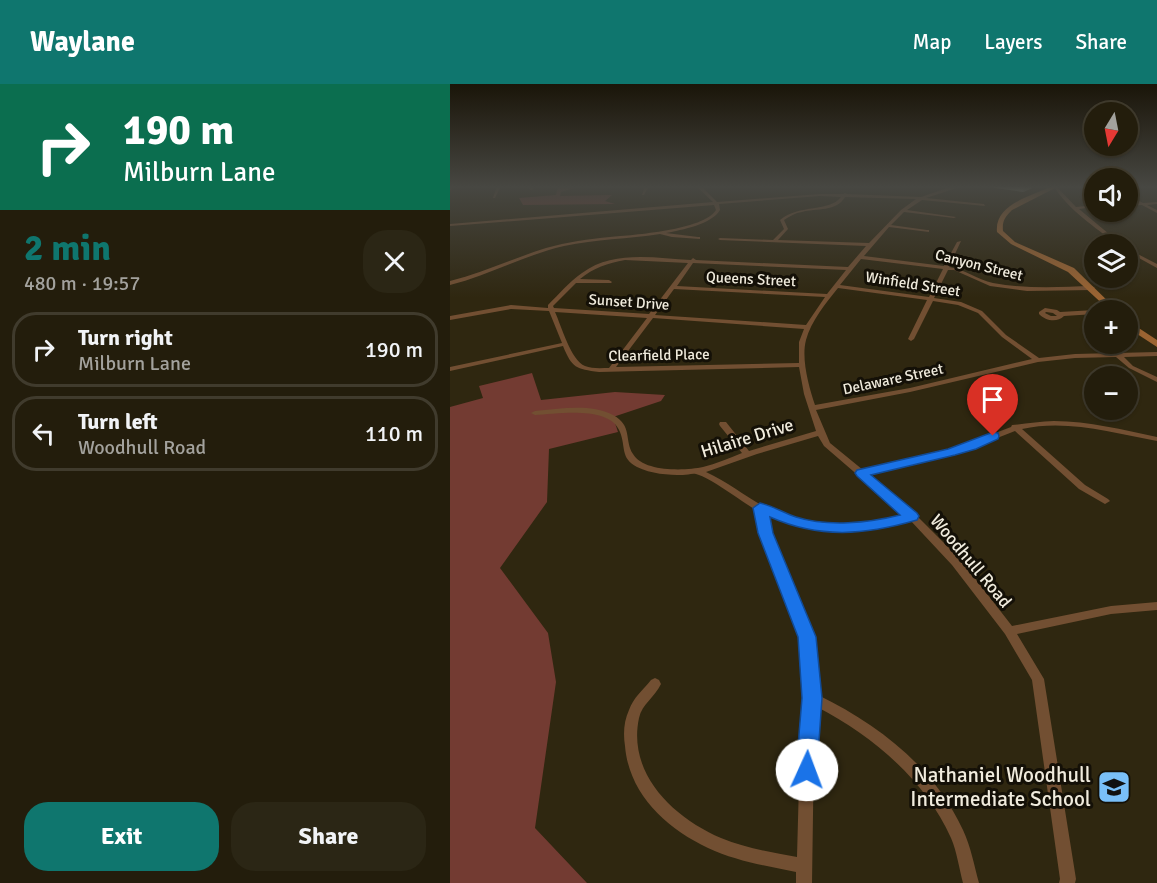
<!DOCTYPE html>
<meta charset="utf-8">
<style>
:root{--surface:#231d0c;--page:#2b2615;--text:#f1f3f6;--muted:#a3a29d;--line:#403b2d;--accent:#0f766e}
body{margin:0;font-family:Signika,sans-serif;background:var(--page);color:var(--text);height:100vh;display:flex;flex-direction:column;font-size:22px;white-space:nowrap}
*{box-sizing:border-box;margin:0}
p{font-size:20px;color:var(--muted)}
.icon{flex:none;width:33px;height:33px;fill:none;stroke:currentColor;stroke-width:2;stroke-linecap:round;stroke-linejoin:round}
.map{position:relative;flex:1;overflow:hidden}
.panel{display:flex;flex-direction:column;background:var(--surface);width:450px}
.panel>*{flex:none}
.banner{background:#0b6e4f;color:#fff;overflow:hidden}
.needle{width:39px;rotate:190deg}
.buttons{position:absolute;left:634px;top:18px;display:grid;gap:12px}
.buttons a{display:grid;place-items:center;width:54px;height:54px;border-radius:50%;background:var(--surface);box-shadow:0 2px 4px #0004,0 0 0 2px var(--line);font-size:30px}
.pin{position:absolute;display:grid;place-items:center;width:51px;height:51px;color:#fff;margin:-62px -26px;border-radius:50% 50% 50% 0;rotate:-45deg;box-shadow:0 0 6px #0007}
.pin .icon{rotate:45deg}
.me{position:absolute;width:66px;margin:-33px;rotate:2deg;stroke-linejoin:round;filter:drop-shadow(0 0 4px #0008)}
.turn{display:flex;align-items:center;gap:21px;height:126px;padding:0 24px;font-size:27px}
.turn .icon{width:78px;height:78px;stroke-width:2.5}
.turn b{display:block;font-size:42px;line-height:51px}
.round{display:grid;place-items:center;flex:none;width:63px;height:63px;border-radius:24px;background:var(--page)}
.head{display:flex;align-items:center;justify-content:space-between;height:102px;padding:0 24px}
h1{font-size:36px;font-weight:700;line-height:45px;color:var(--accent)}
.button{display:flex;gap:12px;margin-top:auto;padding:12px 24px}
.button a{flex:1;height:69px;border-radius:24px;background:var(--accent);color:#fff;font-size:24px;font-weight:700;line-height:69px;text-align:center}
.button a+a{background:var(--page);color:var(--text)}
ul{padding:0;list-style:none}
li{display:flex;align-items:center;gap:18px;height:75px;margin:0 12px 9px;padding:0 12px;border:3px solid var(--line);border-radius:24px}
li div{flex:1}
li b{display:block;font-size:22px}
li em{font-style:normal}
header{display:flex;align-items:center;gap:36px;box-sizing:border-box;height:84px;padding:0 30px;background:var(--accent);color:#fff}
header strong{font-size:28px}
nav{display:flex;gap:33px;margin-inline-start:auto;font-size:21px}
main{display:flex;flex:1;min-height:0}
.map>svg:first-child{display:block}
.green{fill:#733b32}
.lines{fill:none;stroke-linecap:round;stroke-linejoin:round}
.street{fill:#724f32;fill-rule:evenodd}
.secondary{fill:#9c6432;fill-rule:evenodd}
.wall{fill:#afb69e}
.shaded-wall{fill:#8e9481}
.route{fill:#1a73e8;stroke:#114b97;stroke-width:1.5}
.labels{text-anchor:middle;dominant-baseline:central;stroke-width:6;stroke-linejoin:round;paint-order:stroke}
.far-street-label{font-size:15px;fill:#f0ebdd;stroke:#141007}
.street-label{font-size:18px;fill:#f0ebdd;stroke:#141007}
.near-poi-label{font-size:21px;fill:#f0ebdd;stroke:#141007;text-anchor:end}
</style>
<header>
<strong>Waylane</strong>
<nav><a>Map</a><a>Layers</a><a>Share</a></nav>
</header>
<main>
<section class="panel">
<div class="banner">
<div class="turn"><svg class="icon" aria-label="right" viewBox="0 0 24 24"><path d="M7 20v-9h11M14 6l5 5-5 5"/></svg><div><b>190 m</b>Milburn Lane</div></div>
</div>
<div class="head"><div><h1>2 min</h1><p>480 m · 19:57</p></div><a class="round"><svg class="icon" aria-label="close" viewBox="0 0 24 24"><path d="M6 6l12 12M18 6L6 18"/></svg></a></div>
<ul>
<li><svg class="icon" aria-label="right" viewBox="0 0 24 24"><path d="M7 20v-9h11M14 6l5 5-5 5"/></svg><div><b>Turn right</b><p>Milburn Lane</p></div><em>190 m</em></li>
<li><svg class="icon" aria-label="left" viewBox="0 0 24 24"><path d="M17 20v-9H6M10 6l-5 5 5 5"/></svg><div><b>Turn left</b><p>Woodhull Road</p></div><em>110 m</em></li>
</ul>
<div class="button"><a>Exit</a><a>Share</a></div>
</section>
<div class="map">
<svg width="707" height="799" viewBox="0 0 707 799">
<rect width="100%" height="100%" fill="#2f2710"/>
<g class="green">
<path d="M 108,102 L 130,102 L 111,108 L 110,112 L 162,111 L 155,117 L 165,120 L 73,121 L 69,114 L 106,111 Z"/>
<path d="M 82,289 L 91,316 L 165,308 L 215,311 L 211,317 L 163,333 L 168,348 L 99,365 L 97,418 L 50,484 L 98,549 L 106,598 L 85,744 L 137,799 L 0,799 L 0,323 L 33,314 L 29,302 Z"/>
</g>
<g class="lines">
<g class="street">
<path d="M 0,102 L 4,102 L 0,107 Z"/>
<path d="M 47,102 L 51,102 L 45,114 L 43,114 Z"/>
<path d="M 75,102 L 80,102 L 84,105 L 81,106 Z"/>
<path d="M 139,102 L 143,102 L 143,103 L 141,104 Z"/>
<path d="M 195,102 L 199,102 L 194,111 L 192,111 Z"/>
<path d="M 246,102 L 251,102 L 267,118 L 370,110 L 393,110 L 395,109 L 397,110 L 471,113 L 497,104 L 513,102 L 476,114 L 534,120 L 535,122 L 472,116 L 457,126 L 506,133 L 504,134 L 454,128 L 441,141 L 477,146 L 479,146 L 479,148 L 439,143 L 414,172 L 494,182 L 507,158 L 511,157 L 499,183 C 515,185 528,196 543,199 C 576,205 609,203 642,202 L 645,204 L 642,206 L 577,207 L 540,202 L 504,186 L 498,186 L 484,214 L 511,218 L 532,227 L 556,251 L 589,274 L 625,270 L 707,268 L 707,272 L 674,273 L 683,282 L 707,293 L 707,298 L 679,284 L 666,273 L 625,274 L 588,278 L 460,308 L 366,326 L 380,359 L 413,386 L 503,365 L 561,343 L 562,341 C 576,340 590,337 604,337 C 639,337 673,346 707,353 L 707,357 C 663,349 617,335 572,345 L 635,401 L 658,415 L 660,417 L 655,420 L 629,405 L 565,347 L 509,369 L 418,390 L 465,430 L 510,475 L 562,542 L 661,522 L 707,518 L 707,526 L 661,530 L 567,550 L 594,595 L 626,795 L 625,799 L 609,799 L 610,795 L 582,596 L 555,550 L 502,481 L 460,436 C 412,448 363,453 316,431 L 320,449 L 363,553 L 368,611 C 429,641 484,683 513,746 C 521,763 524,781 529,799 L 513,799 C 509,784 507,768 501,754 C 475,696 423,652 367,623 L 364,662 L 362,799 L 346,799 L 346,788 C 316,782 286,777 258,764 C 216,744 179,710 175,662 C 173,649 174,637 179,626 C 183,614 193,606 201,596 L 205,594 L 209,596 L 211,600 C 205,613 192,620 189,634 C 177,690 224,734 271,754 C 295,764 321,768 347,773 L 350,662 L 356,614 L 351,553 L 310,449 L 306,426 C 291,417 261,394 246,390 C 242,389 237,391 233,391 C 218,391 201,390 187,383 C 170,374 176,363 170,348 C 160,321 108,330 85,331 L 81,329 L 85,327 C 109,325 140,319 163,331 C 183,342 174,356 183,370 C 193,388 235,387 253,383 C 266,380 279,374 292,369 L 270,342 L 269,340 L 270,338 L 276,338 L 299,367 L 366,347 L 354,310 L 349,283 L 149,288 C 126,285 122,284 113,262 L 0,287 L 0,283 L 112,259 L 99,227 L 61,225 L 0,236 L 0,232 L 61,221 L 98,224 L 98,221 C 109,210 119,198 132,189 C 163,166 204,174 241,176 L 243,174 L 246,176 L 398,183 L 416,162 L 270,156 L 268,155 L 270,154 L 323,156 L 334,145 L 330,136 C 349,120 380,128 391,113 L 370,112 L 269,120 L 270,126 C 262,140 232,146 216,149 L 248,153 L 250,153 L 250,155 L 222,153 L 210,150 C 178,155 146,155 114,162 C 75,171 39,191 0,201 L 0,197 C 33,189 64,174 96,164 C 117,158 139,155 160,153 C 183,151 254,146 266,126 L 264,121 L 0,142 L 0,140 L 263,118 ZM 395,113 L 466,115 L 451,126 L 419,159 L 328,156 L 338,145 L 334,136 C 340,132 345,129 352,128 C 366,124 387,128 395,113 ZM 411,175 L 493,185 L 479,213 L 390,201 ZM 175,176 L 238,179 L 199,230 L 104,224 L 103,222 L 126,199 L 161,199 L 162,198 L 159,196 L 130,195 C 143,184 158,179 175,176 ZM 243,179 L 396,186 L 377,210 L 227,202 ZM 388,204 L 477,216 L 458,255 L 461,257 L 464,255 L 483,217 L 508,221 L 528,229 L 552,253 L 582,275 L 460,304 L 365,321 C 359,303 351,275 356,256 C 361,237 376,219 388,204 ZM 224,205 L 375,213 L 356,241 L 205,231 ZM 105,228 L 197,234 L 159,284 C 152,284 142,285 135,282 C 121,277 111,241 105,228 ZM 203,234 L 354,245 L 349,258 L 349,279 L 166,283 ZM 368,352 L 374,362 L 454,431 C 410,442 362,446 319,425 C 297,414 278,398 256,388 L 307,370 Z"/>
<path d="M 604,102 L 606,102 L 626,123 L 645,121 L 645,123 L 629,125 L 671,160 L 667,160 C 647,145 615,123 604,102 Z"/>
<path d="M 678,111 L 693,119 L 707,118 L 707,120 L 697,121 L 707,126 L 707,129 L 692,121 L 678,122 L 678,120 L 688,119 L 678,114 Z"/>
<path d="M 678,165 L 707,180 L 707,184 L 678,168 Z"/>
<path d="M 595,224 L 607,226 L 610,228 L 645,226 L 646,226 L 645,226 L 645,230 L 614,232 C 607,239 596,237 589,230 L 589,228 ZM 596,228 L 603,229 L 607,232 L 601,232 L 595,229 Z"/>
</g>
<g class="secondary">
<path d="M 602,102 L 609,102 L 562,126 C 555,133 552,137 553,147 L 565,158 L 624,184 L 667,226 L 659,226 L 618,188 L 561,160 L 547,148 C 544,120 582,112 602,102 Z"/>
<path d="M 678,237 L 707,256 L 707,263 L 678,244 Z"/>
</g>
</g>
<path class="wall" d="M 532,102 L 583,102 L 582,104 L 573,108 Z"/>
<path class="shaded-wall" d="M 574,102 L 583,102 L 582,104 L 573,108 Z"/>
<linearGradient id="sky" x2="0" y2="1"><stop stop-color="#1a1509"/><stop offset="0.48" stop-color="#474742"/><stop offset="1" stop-color="#474742" stop-opacity="0"/></linearGradient>
<rect width="707" height="214" fill="url(#sky)"/>
<path class="route" d="M 543,348 L 548,349 L 549,352 L 548,355 L 526,365 L 505,371 L 421,391 L 467,429 L 469,432 L 467,436 C 415,451 370,455 320,433 L 323,449 L 366,553 L 372,614 L 367,686 L 364,694 L 357,697 L 349,694 L 346,686 L 352,614 L 348,553 L 308,449 L 303,424 L 310,419 C 323,422 334,429 346,433 C 378,443 418,439 450,431 L 407,392 L 405,389 L 407,386 L 498,365 Z"/>
<defs>
<g id="school-square" transform="scale(1.725)"><rect x="-9" y="-9" width="18" height="18" rx="4" fill="#79bff8" stroke="#141007"/><path d="M0-5L7-2L0 1L-7-2ZM-4 1L0 2.5L4 1V4Q0 6-4 4Z" fill="#111"/></g>
</defs>
<g fill-rule="evenodd">
<use href="#school-square" x="664" y="703"/>
</g>
<g class="labels">
<g class="far-street-label">
<text transform="translate(529 181) rotate(14)">Canyon Street</text>
<text transform="translate(301 195) rotate(3)">Queens Street</text>
<text transform="translate(463 200) rotate(9)">Winfield Street</text>
<text transform="translate(179 218) rotate(4)">Sunset Drive</text>
<text transform="translate(209 271) rotate(-1)">Clearfield Place</text>
<text transform="translate(443 295) rotate(-12)">Delaware Street</text>
</g>
<g class="street-label">
<text transform="translate(297 354) rotate(-17)">Hilaire Drive</text>
<text transform="translate(521 477) rotate(50)">Woodhull Road</text>
</g>
<g class="near-poi-label">
<text x="641" y="691">Nathaniel Woodhull<tspan x="641" dy="24">Intermediate School</tspan></text>
</g>
</g>
</svg>
<div class="buttons">
<a><svg class="needle" viewBox="-14 -14 28 28"><path d="M0-13l5 13h-10z" fill="#e53935"/><path d="M0 13l5-13h-10z" fill="#a3a29d"/></svg></a>
<a><svg class="icon" aria-label="sound" viewBox="0 0 24 24"><path d="M4 9h4l5-4v14l-5-4H4zM17 9q2 3 0 6"/></svg></a>
<a><svg class="icon" aria-label="layers" viewBox="0 0 24 24"><path d="M12 4l9 5-9 5-9-5zM3 14l9 5 9-5"/></svg></a>
<a>+</a>
<a>−</a>
</div>
<div class="pin" style="left:543px;top:352px;background:#d93025"><svg class="icon" aria-label="arrive" viewBox="0 0 24 24"><path d="M6 21V4h12l-3 4 3 4H6"/></svg></div>
<svg class="me" style="left:357px;top:686px" viewBox="-20 -20 40 40"><circle r="19" fill="#fff"/><path d="M0-13L10 11 0 6-10 11z" fill="#1a73e8"/></svg>
</div>
</main>
